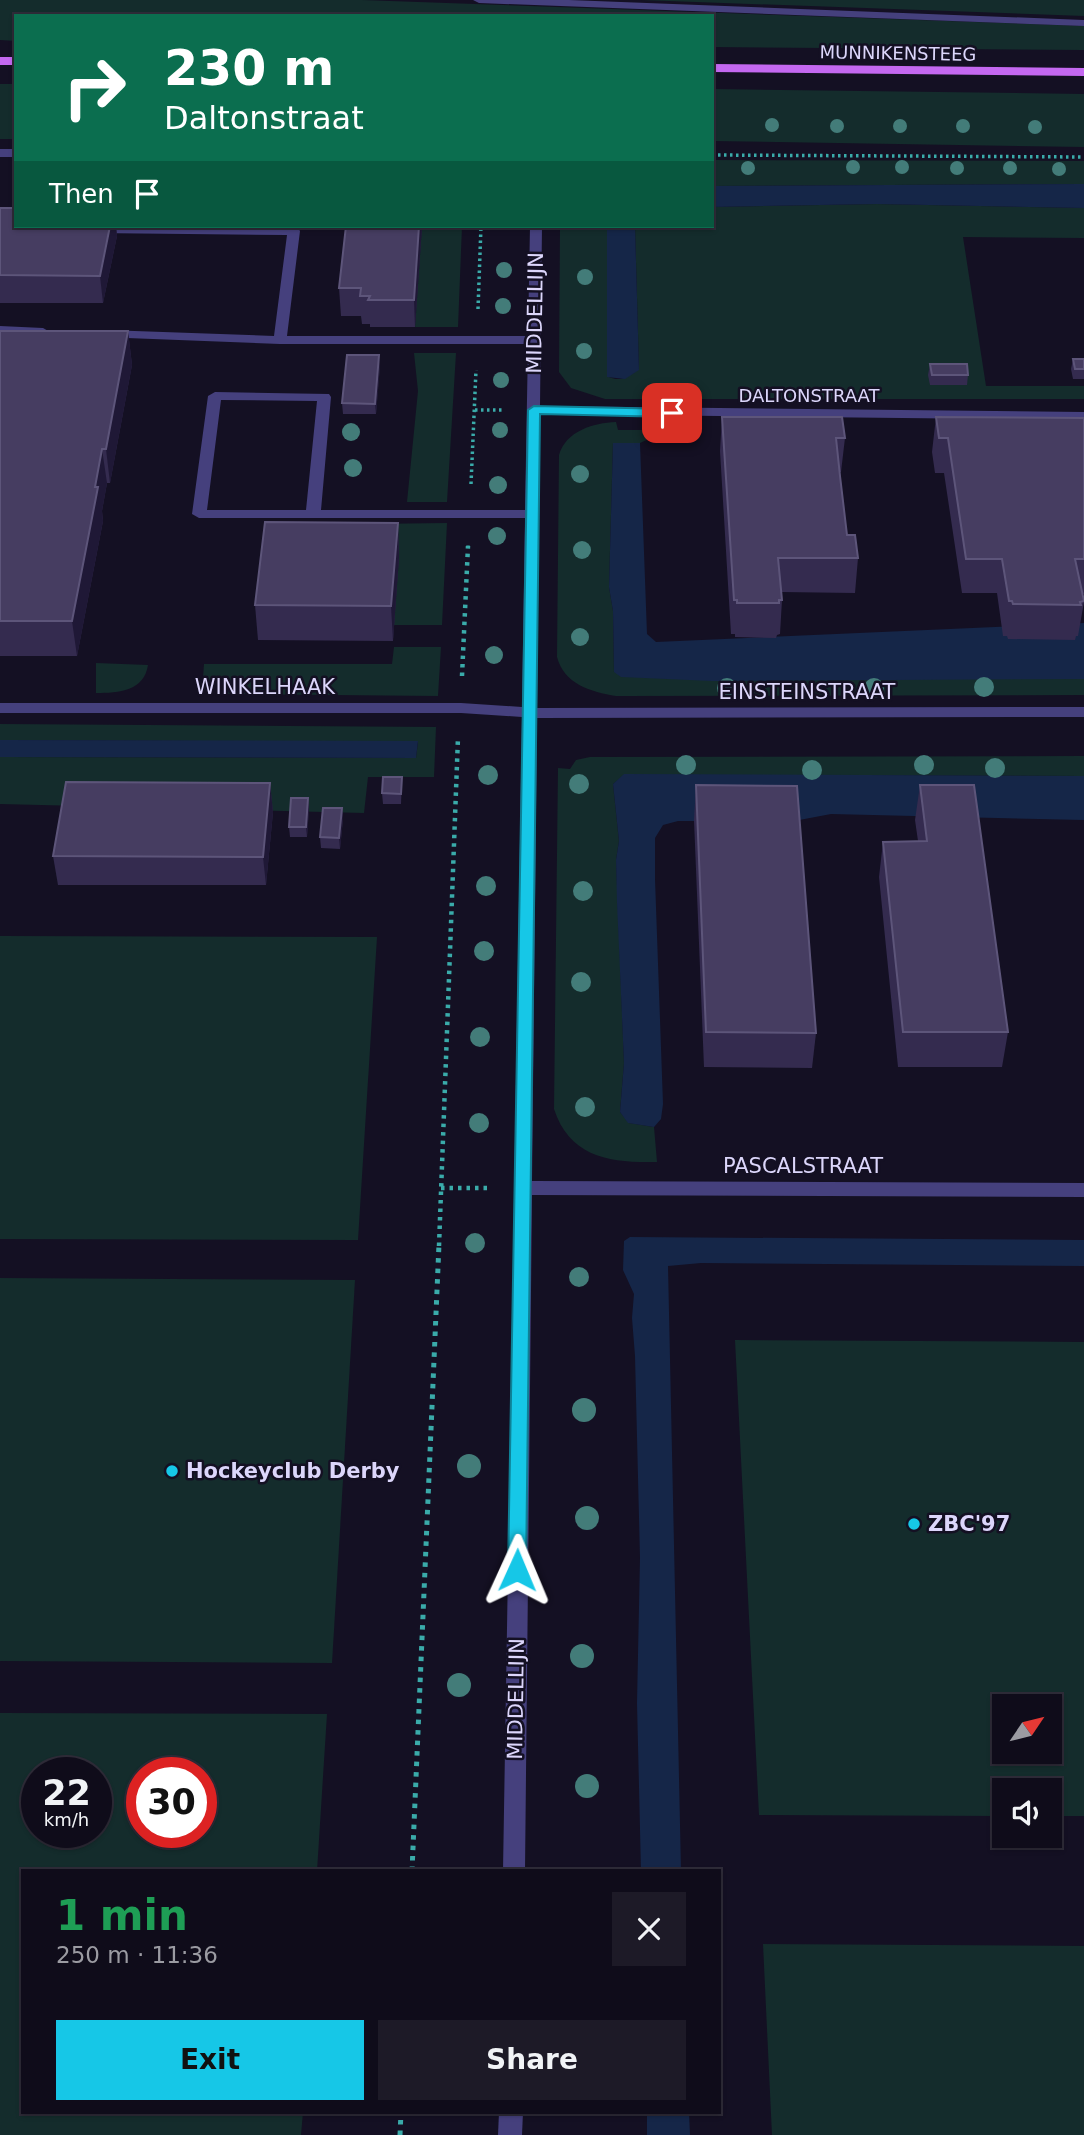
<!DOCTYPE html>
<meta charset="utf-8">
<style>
:root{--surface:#0f0c1a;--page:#1d1a27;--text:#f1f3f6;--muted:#9b9ba2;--line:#2f2c39;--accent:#16c7e7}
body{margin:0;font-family:"DejaVu Sans",sans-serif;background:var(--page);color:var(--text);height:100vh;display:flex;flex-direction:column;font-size:26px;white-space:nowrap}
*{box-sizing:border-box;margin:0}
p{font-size:23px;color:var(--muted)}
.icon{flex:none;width:38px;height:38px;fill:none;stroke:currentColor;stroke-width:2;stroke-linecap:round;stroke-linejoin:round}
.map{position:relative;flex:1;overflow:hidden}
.panel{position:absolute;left:21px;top:1869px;width:700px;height:245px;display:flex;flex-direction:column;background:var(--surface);border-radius:0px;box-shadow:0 2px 5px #0004,0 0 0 2px var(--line)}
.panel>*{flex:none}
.guide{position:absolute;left:14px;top:14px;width:700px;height:214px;border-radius:0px;box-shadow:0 2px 5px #0004,0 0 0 2px var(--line);background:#0b6e4f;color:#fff;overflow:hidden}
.needle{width:46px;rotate:55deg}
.tools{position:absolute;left:992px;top:1694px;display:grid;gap:14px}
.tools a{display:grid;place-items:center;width:70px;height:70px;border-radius:0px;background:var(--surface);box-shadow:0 2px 5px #0004,0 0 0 2px var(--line);font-size:35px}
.speed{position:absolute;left:21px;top:1757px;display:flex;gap:14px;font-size:35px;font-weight:700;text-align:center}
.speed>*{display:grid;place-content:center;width:91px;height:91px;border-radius:50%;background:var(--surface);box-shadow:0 2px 5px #0004,0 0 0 2px var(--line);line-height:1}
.speed small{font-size:18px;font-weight:400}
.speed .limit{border:10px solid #d22;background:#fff;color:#111}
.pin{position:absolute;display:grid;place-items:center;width:60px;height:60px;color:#fff;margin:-30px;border-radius:14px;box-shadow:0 4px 10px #0006}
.me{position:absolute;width:77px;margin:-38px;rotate:1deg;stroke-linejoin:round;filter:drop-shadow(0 0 5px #0008)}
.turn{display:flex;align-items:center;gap:24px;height:147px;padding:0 35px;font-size:32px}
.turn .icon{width:91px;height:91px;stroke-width:2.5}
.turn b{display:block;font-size:49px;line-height:60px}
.then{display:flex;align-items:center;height:66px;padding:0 35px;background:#0003;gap:14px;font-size:26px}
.round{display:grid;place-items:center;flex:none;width:74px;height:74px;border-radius:0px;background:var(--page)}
.summary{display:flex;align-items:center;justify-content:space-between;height:119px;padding:0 35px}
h1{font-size:42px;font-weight:800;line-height:52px;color:#1e9e55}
.primary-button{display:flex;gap:14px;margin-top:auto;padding:14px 35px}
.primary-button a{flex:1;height:80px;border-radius:0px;background:var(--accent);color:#111;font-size:28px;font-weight:800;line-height:80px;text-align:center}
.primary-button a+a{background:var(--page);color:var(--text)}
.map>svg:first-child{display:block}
.green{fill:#142c2c;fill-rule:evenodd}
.water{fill:#152648}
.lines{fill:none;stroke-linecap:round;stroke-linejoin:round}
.path-far2{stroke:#3aabaa;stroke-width:3.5;stroke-dasharray:2.5 3.5;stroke-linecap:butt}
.path-far1{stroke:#3aabaa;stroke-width:4.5;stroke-dasharray:3.5 5;stroke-linecap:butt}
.path{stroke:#3aabaa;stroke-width:5;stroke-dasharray:4.5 6;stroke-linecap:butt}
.minor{fill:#45407d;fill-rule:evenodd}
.major{fill:#c468f0;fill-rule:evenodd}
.tree{fill:#437c79}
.wall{fill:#342b4f}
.shaded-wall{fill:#1f1836}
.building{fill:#463d61;stroke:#5d557a;stroke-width:2}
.route{fill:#16c7e7;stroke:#0e8196;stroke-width:2}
.poi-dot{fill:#16c7e7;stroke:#141023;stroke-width:2.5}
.labels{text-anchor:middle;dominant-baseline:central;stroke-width:5;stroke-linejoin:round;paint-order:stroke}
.far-street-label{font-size:18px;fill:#dcd6fb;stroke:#141023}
.street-label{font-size:21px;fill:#dcd6fb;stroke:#141023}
.poi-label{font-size:21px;font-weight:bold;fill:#dcd6fb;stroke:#141023;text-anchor:start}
</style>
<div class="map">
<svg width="1084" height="2135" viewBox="0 0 1084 2135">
<rect width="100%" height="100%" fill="#141023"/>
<g class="green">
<path d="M 0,0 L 362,0 L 1084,26 L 1084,50 L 712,47 L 712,16 L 16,16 L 16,41 L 0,40 Z"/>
<path d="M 641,0 L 1084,0 L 1084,16 Z"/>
<rect x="0" y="84" width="16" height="55"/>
<path d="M 712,89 L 1084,94 L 1084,147 L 712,141 Z"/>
<path d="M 712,160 L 1084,161 L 1084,184 L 712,186 Z"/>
<path d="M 877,204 L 1084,208 L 1084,238 L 963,237 L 986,386 L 1084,386 L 1084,399 L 605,399 L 571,388 L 559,372 L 560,226 L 607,226 L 607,376 C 620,383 628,377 639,369 L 635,226 L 712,226 L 712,207 Z"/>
<path d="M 422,226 L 462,226 L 458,327 L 415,327 Z"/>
<path d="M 414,353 L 456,353 L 447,502 L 407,502 L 418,391 Z"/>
<path d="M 616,422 L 618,430 L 655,430 L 653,437 L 640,443 L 613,443 L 609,587 L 613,611 L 614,672 L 1084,679 L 1084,695 L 616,696 C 591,692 564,684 557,657 L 559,455 C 566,431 593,423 616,422 Z"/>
<path d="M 447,523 L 442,625 L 394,625 L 399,557 L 370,524 Z"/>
<path d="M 394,647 L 441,647 L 438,696 L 226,694 L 203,678 L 204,664 L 392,664 Z"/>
<path d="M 96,663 L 148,665 C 144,691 119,693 96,693 Z"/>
<path d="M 0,724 L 436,727 L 434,777 L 368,777 L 364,813 L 0,804 L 0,757 L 416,758 L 418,742 L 0,740 Z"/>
<path d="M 1084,756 L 1084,776 L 624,775 L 613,784 L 619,841 L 616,860 L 624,1063 L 620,1112 L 629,1123 L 654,1127 L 657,1162 C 611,1163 570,1158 554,1109 L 558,768 L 570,769 L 576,760 L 590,757 Z"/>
<path d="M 0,936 L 377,937 L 358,1240 L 0,1239 Z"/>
<path d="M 0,1278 L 355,1280 L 332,1663 L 0,1661 Z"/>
<path d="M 735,1340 L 1084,1342 L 1084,1816 L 1050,1816 L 1050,1790 L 1004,1790 L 1004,1816 L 759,1815 ZM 1004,1706 L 1050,1706 L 1050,1752 L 1004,1752 Z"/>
<path d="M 0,1713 L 327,1714 L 317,1871 L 23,1871 L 23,2112 L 303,2112 L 301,2135 L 0,2135 ZM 37,1773 L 96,1773 L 96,1832 L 37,1832 ZM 142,1773 L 201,1773 L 201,1832 L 142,1832 Z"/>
<path d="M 763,1944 L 1084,1946 L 1084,2135 L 772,2135 Z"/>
</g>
<g class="water">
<path d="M 1084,184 L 1084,208 L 877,204 L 712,207 L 712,186 Z"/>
<path d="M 607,226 L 635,226 L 639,370 L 625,379 L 607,377 Z"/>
<path d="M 613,443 L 640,443 L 647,634 L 656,642 L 1084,623 L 1084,679 L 712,681 L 621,677 L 614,672 L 613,611 L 609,587 Z"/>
<path d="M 0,740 L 418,741 L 416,758 L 0,757 Z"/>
<path d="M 624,774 L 1084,776 L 1084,820 L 831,814 L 794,821 L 678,821 L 663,825 L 655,838 L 655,879 L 663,1104 L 661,1119 L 654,1127 L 628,1123 L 620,1112 L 624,1063 L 617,903 L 616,860 L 619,841 L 613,784 Z"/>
<path d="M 630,1237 L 1084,1240 L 1084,1266 L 701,1263 L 668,1266 L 681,1871 L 641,1871 L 637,1703 L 640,1558 L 635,1356 L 632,1318 L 634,1294 L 623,1270 L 624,1241 Z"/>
<path d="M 647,2112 L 689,2112 L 690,2135 L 647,2135 Z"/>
</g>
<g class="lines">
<g class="path-far2">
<path d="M 712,155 L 1084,157"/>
<path d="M 478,309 L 481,226"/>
<path d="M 475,410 L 502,410"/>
<path d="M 471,484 L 476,370"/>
<path d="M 468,548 L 468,545"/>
</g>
<g class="path-far1">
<path d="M 462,676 L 468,546"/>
<path d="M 441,1188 L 489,1188"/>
<path d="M 439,1246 L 458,737"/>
</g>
<g class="path">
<path d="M 412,1871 L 439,1244"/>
<path d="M 400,2135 L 401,2112"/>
</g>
<g class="minor">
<path d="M 473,0 L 569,0 L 1084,20 L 1084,26 L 479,3 Z"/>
<rect x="0" y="149" width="16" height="8"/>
<path d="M 93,226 L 298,228 L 300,231 L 287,336 L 528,336 L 530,226 L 542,226 L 540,406 L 1084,412 L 1084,420 L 540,414 L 537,708 L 1084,707 L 1084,717 L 537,718 L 532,1181 L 1084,1183 L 1084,1197 L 532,1195 L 525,1871 L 503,1871 L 522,717 L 461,713 L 0,713 L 0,703 L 461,703 L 522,707 L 525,518 L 199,518 L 192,514 L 208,396 L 215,392 L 329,394 L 331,397 L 321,510 L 525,510 L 528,344 L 280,344 L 101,337 L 99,334 L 106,330 L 274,336 L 287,235 L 95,233 L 89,229 ZM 221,400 L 317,401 L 306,510 L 207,510 Z"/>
<path d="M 0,326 L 43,328 L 50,332 L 43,336 L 0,334 Z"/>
<path d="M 499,2112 L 523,2112 L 522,2135 L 498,2135 Z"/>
</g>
<g class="major">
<rect x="0" y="57" width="16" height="8"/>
<path d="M 712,64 L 1084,68 L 1084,76 L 712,72 Z"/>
</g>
</g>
<g class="tree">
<circle cx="772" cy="125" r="7"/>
<circle cx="837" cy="126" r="7"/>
<circle cx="900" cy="126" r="7"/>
<circle cx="963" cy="126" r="7"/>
<circle cx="1035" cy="127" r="7"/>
<circle cx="853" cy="167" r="7"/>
<circle cx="902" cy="167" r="7"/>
<circle cx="748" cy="168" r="7"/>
<circle cx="957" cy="168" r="7"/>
<circle cx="1010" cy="168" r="7"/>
<circle cx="1059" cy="169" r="7"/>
<circle cx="504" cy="270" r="8"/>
<circle cx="585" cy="277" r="8"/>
<circle cx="503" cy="306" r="8"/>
<circle cx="584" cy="351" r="8"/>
<circle cx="501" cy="380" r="8"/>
<circle cx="500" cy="430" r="8"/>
<circle cx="351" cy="432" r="9"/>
<circle cx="353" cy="468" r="9"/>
<circle cx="580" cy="474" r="9"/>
<circle cx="498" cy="485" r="9"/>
<circle cx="497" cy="536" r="9"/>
<circle cx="582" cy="550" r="9"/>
<circle cx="580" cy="637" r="9"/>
<circle cx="494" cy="655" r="9"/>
<circle cx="984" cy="687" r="10"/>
<circle cx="727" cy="688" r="10"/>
<circle cx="874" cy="688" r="10"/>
<circle cx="686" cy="765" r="10"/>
<circle cx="924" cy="765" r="10"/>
<circle cx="995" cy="768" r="10"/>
<circle cx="812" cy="770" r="10"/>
<circle cx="488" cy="775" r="10"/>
<circle cx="579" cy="784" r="10"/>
<circle cx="486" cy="886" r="10"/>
<circle cx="583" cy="891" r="10"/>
<circle cx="484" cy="951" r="10"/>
<circle cx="581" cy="982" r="10"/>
<circle cx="480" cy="1037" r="10"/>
<circle cx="585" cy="1107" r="10"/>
<circle cx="479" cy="1123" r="10"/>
<circle cx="475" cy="1243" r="10"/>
<circle cx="579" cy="1277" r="10"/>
<circle cx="584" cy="1410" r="12"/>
<circle cx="469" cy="1466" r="12"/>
<circle cx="587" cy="1518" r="12"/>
<circle cx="582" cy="1656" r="12"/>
<circle cx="459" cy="1685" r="12"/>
<circle cx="587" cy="1786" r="12"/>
</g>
<g class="wall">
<path d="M 0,208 L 16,226 L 116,226 L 117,236 L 103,303 L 0,303 Z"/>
<path d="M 346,226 L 422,226 L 415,327 L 370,327 L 370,324 L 362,324 L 361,316 L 341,316 L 339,288 Z"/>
<path d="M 0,331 L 128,331 L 132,365 L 110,483 L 107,483 L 102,511 L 103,521 L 77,656 L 0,656 Z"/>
<path d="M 1073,359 L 1084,359 L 1084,379 L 1073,379 L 1071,369 Z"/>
<path d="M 930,364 L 968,375 L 967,385 L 930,385 L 928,375 Z"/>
<path d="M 380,365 L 376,414 L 343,414 L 342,403 Z"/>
<path d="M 722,417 L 845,438 L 841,472 L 840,472 L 847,535 L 858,558 L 855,593 L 781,592 L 782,600 L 780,634 L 777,635 L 776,638 L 735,637 L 735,634 L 731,634 L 720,451 Z"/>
<path d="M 936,417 L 1084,418 L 1084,594 L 1082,594 L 1084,602 L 1078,636 L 1076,636 L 1075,640 L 1008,639 L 1007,636 L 1003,636 L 997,593 L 962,593 L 944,473 L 935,473 L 932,452 Z"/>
<path d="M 398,523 L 399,557 L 393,641 L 258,640 L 255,605 Z"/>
<path d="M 402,777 L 401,804 L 383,804 L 382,793 Z"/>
<path d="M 270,783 L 273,812 L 266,885 L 58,885 L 53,856 Z"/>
<path d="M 696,785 L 816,1033 L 812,1068 L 704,1067 L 694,820 Z"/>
<path d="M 920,785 L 1008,1032 L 1002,1067 L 898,1067 L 879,877 L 883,842 L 918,841 L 915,820 Z"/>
<path d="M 308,798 L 309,809 L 307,837 L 290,837 L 289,827 Z"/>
<path d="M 342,808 L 343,819 L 340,849 L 321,848 L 320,837 Z"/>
</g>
<g class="shaded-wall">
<path d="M 110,226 L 116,226 L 117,236 L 103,303 L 100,276 Z"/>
<path d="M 419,226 L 422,226 L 415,327 L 414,300 Z"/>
<path d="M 128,331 L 132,365 L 110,483 L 106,449 Z"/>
<path d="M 379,355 L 380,365 L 376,414 L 375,404 Z"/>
<path d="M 102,449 L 107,483 L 102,511 L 103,521 L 77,656 L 72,621 Z"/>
<path d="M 398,523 L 399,557 L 393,641 L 391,606 Z"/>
<path d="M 270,783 L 273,812 L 266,885 L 263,857 Z"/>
<path d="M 308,798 L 309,809 L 307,837 L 306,827 Z"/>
<path d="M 342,808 L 343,819 L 340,849 L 339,838 Z"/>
</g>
<g class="building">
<path d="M 0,208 L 16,208 L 16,226 L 110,226 L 100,276 L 0,275 Z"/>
<path d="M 346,226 L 419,226 L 414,300 L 368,300 L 370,296 L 360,296 L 361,288 L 339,288 Z"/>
<path d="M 0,331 L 128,331 L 106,449 L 102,449 L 95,487 L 98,487 L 72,621 L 0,621 Z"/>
<path d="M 347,355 L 379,355 L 375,404 L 342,403 Z"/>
<path d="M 1073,359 L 1084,359 L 1084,369 L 1075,369 Z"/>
<path d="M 930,364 L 967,364 L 968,375 L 932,375 Z"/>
<path d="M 722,417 L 842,417 L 845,438 L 836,438 L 840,476 L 847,535 L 855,535 L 858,558 L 778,558 L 782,600 L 779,600 L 779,603 L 737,603 L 737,600 L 734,600 Z"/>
<path d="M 936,417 L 1084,418 L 1084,559 L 1075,559 L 1084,601 L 1080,602 L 1081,605 L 1013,604 L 1012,601 L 1009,601 L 1002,559 L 966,559 L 948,438 L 939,438 Z"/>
<path d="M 265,522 L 398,523 L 391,606 L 255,605 Z"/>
<path d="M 383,777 L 402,777 L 401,794 L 382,793 Z"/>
<path d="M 66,782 L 270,783 L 263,857 L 53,856 Z"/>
<path d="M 696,785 L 797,786 L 816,1033 L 706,1032 Z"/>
<path d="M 920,785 L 974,785 L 1008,1032 L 903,1032 L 883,842 L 927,841 Z"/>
<path d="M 291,798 L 308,798 L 306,827 L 289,827 Z"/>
<path d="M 323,808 L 342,808 L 339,838 L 320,837 Z"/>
</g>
<path class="route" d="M 534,406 L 672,409 L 678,413 L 672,417 L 540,414 L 526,1570 L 524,1576 L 517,1578 L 511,1576 L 508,1570 L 528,410 Z"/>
<g class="poi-dot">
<circle cx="172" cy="1471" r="7"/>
<circle cx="914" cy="1524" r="7"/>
</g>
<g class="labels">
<g class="far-street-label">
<text transform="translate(898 53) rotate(1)">MUNNIKENSTEEG</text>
<text x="809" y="395">DALTONSTRAAT</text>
</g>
<g class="street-label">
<text transform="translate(535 313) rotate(-89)">MIDDELLIJN</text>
<text x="265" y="687">WINKELHAAK</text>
<text x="807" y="692">EINSTEINSTRAAT</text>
<text x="803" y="1166">PASCALSTRAAT</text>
<text transform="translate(516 1699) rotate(-89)">MIDDELLIJN</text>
</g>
<g class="poi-label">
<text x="186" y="1471">Hockeyclub Derby</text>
<text x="928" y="1524">ZBC'97</text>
</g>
</g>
</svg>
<div class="tools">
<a><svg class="needle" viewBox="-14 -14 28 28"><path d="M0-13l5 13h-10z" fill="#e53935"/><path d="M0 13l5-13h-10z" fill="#9b9ba2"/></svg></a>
<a><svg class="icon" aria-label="sound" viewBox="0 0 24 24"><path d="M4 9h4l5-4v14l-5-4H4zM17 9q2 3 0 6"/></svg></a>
</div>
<div class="speed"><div>22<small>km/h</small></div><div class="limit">30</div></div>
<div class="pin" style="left:672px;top:413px;background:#d93025"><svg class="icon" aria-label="arrive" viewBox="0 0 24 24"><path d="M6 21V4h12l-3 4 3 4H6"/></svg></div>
<svg class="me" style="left:517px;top:1570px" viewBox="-20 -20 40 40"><path d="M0-17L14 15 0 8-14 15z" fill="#16c7e7" stroke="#fff" stroke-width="4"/></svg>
<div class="guide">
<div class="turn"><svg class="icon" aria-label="right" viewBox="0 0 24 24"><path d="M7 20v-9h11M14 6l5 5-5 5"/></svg><div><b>230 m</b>Daltonstraat</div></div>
<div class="then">Then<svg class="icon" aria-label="arrive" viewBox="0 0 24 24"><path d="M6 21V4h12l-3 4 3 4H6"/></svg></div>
</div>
<section class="panel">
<div class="summary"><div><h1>1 min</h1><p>250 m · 11:36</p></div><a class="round"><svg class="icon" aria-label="close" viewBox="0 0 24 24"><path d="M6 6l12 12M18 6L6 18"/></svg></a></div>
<div class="primary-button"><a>Exit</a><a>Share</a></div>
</section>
</div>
